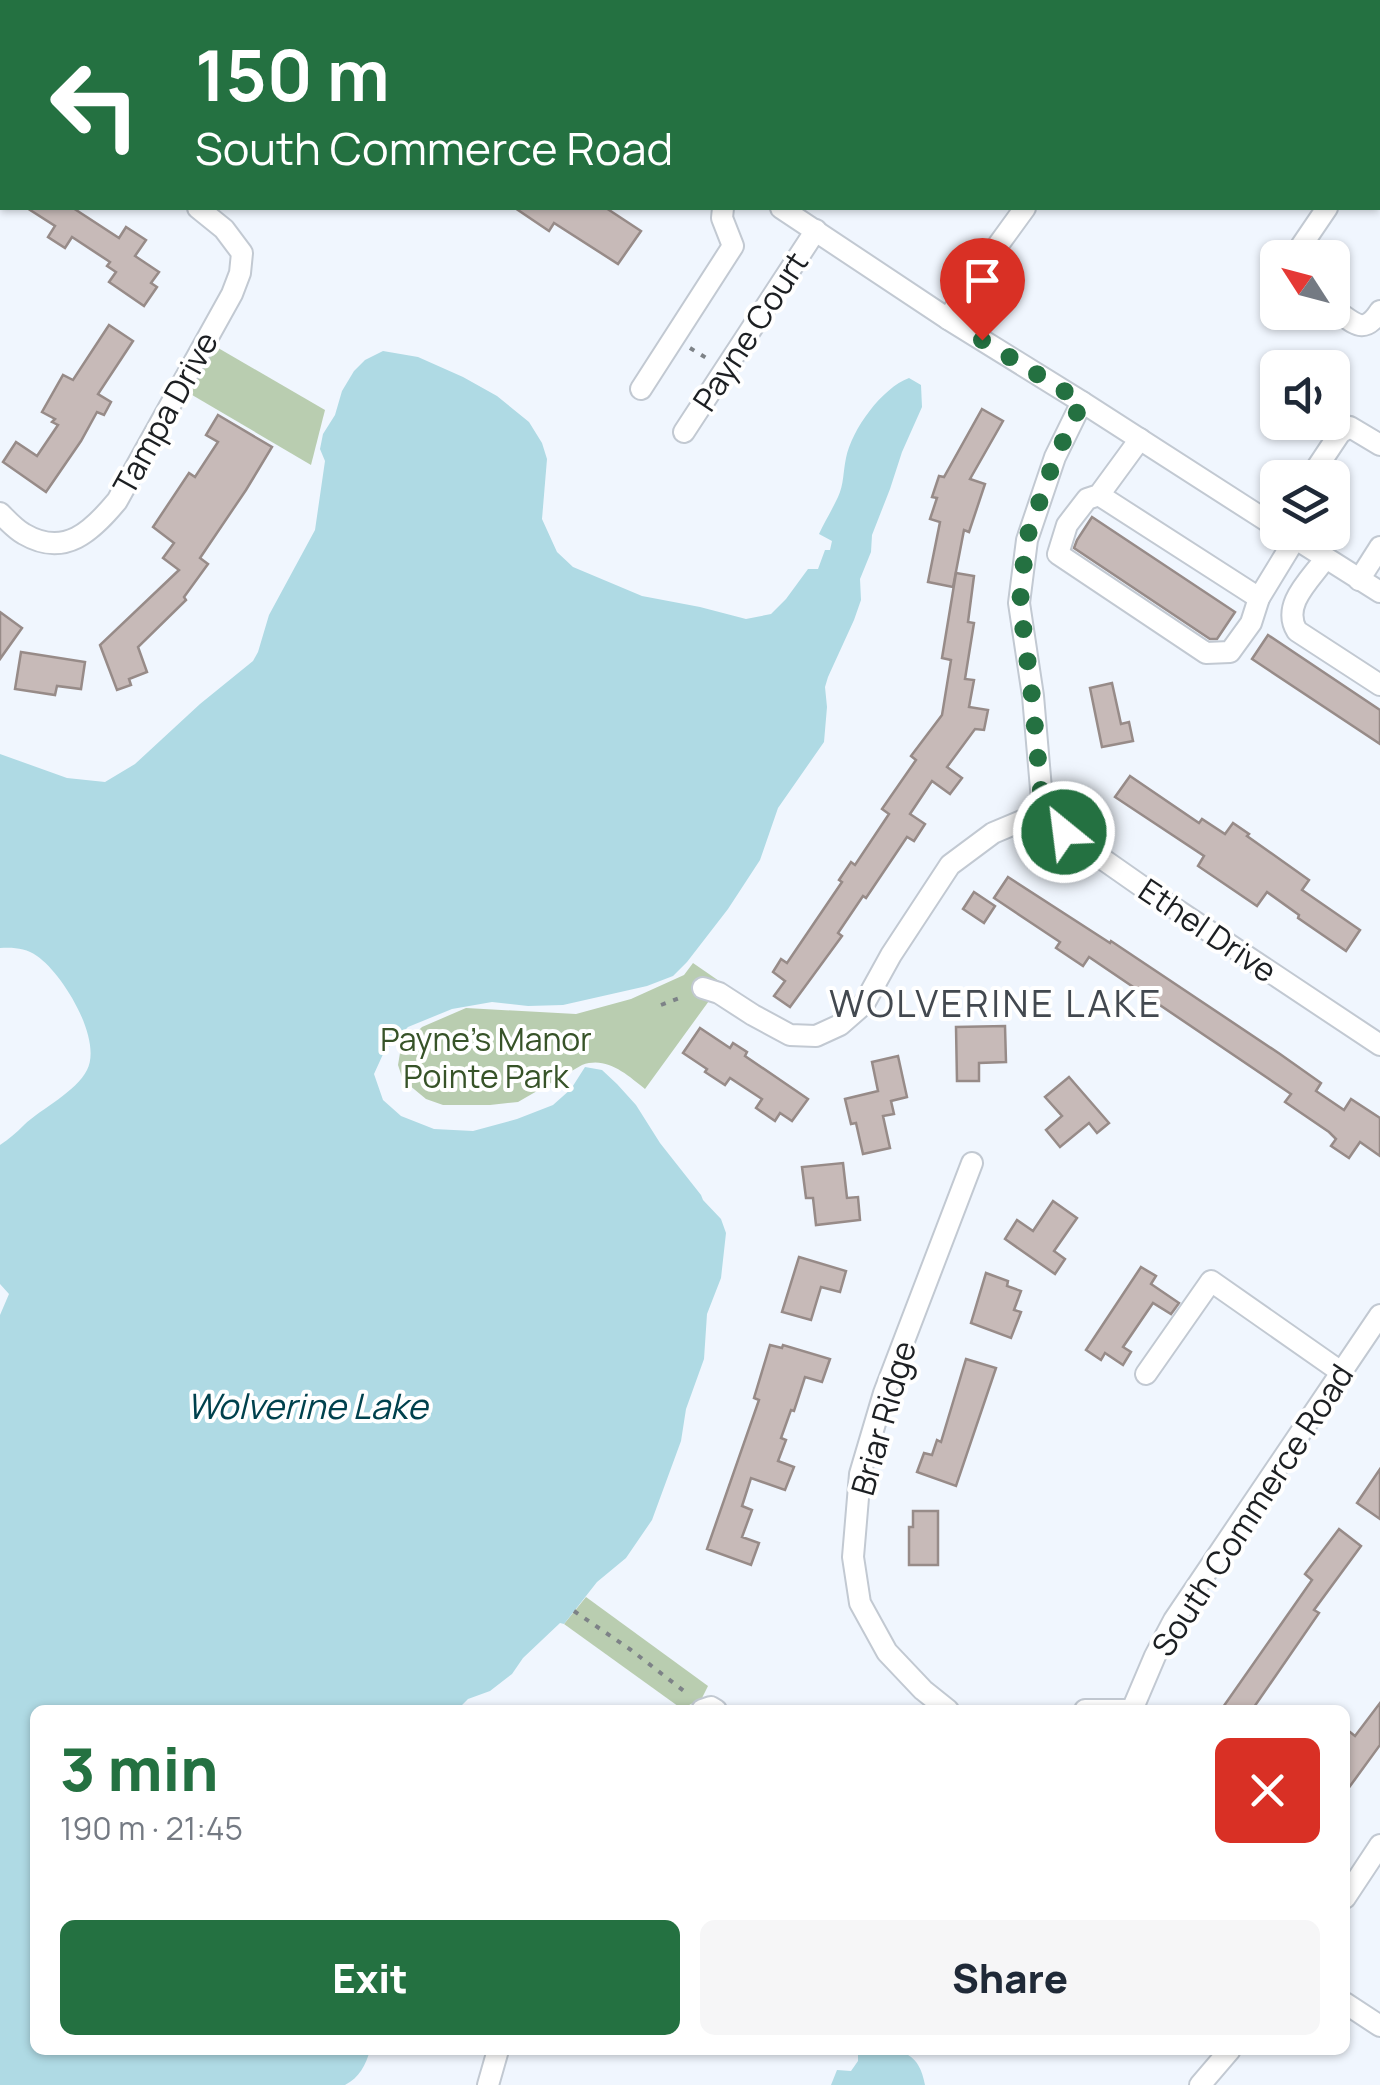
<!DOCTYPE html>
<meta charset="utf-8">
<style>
:root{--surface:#fff;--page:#f6f6f7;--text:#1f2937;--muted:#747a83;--accent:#247141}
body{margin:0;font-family:Manrope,sans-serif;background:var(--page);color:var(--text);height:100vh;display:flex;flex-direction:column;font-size:38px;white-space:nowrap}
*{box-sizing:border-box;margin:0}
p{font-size:32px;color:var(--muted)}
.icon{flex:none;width:55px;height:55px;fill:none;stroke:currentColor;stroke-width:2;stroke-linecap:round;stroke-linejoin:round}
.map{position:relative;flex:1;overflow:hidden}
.side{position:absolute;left:30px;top:1705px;width:1320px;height:350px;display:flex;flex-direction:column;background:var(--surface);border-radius:15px;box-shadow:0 2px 8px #0004}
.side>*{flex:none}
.guide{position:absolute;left:0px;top:0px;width:1380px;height:210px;box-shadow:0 2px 8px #0004;background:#247141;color:#fff;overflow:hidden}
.needle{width:65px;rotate:306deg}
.controls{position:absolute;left:1260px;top:240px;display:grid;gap:20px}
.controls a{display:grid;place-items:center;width:90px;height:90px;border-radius:15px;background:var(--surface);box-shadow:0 2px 8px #0004;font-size:50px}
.pin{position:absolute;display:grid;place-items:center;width:85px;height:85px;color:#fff;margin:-102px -42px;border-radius:50% 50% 50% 0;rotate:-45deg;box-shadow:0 0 10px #0007}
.pin .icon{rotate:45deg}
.me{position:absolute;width:110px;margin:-55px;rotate:331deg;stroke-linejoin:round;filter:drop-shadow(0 0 8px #0008)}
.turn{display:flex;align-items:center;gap:35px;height:210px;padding:0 30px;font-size:45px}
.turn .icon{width:130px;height:130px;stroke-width:2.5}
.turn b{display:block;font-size:70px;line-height:85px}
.round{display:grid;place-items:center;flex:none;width:105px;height:105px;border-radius:15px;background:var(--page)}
.summary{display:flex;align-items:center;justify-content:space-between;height:170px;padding:0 30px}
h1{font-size:60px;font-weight:800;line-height:75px;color:var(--accent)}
.primary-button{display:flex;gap:20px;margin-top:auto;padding:20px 30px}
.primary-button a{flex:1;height:115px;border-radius:15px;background:var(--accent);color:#fff;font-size:40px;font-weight:800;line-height:115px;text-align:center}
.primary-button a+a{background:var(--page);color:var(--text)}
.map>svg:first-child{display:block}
.green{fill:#b9cdb0}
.water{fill:#afdae4}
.building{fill:#c7bab8;stroke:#978b88;stroke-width:2.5}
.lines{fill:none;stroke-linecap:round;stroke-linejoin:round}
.minor-casing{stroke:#c2c9d2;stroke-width:24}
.path{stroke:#7d8287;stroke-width:4;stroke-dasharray:5 8;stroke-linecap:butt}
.minor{stroke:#fff;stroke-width:20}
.route{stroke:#247141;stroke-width:18;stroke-dasharray:0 32.4}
.labels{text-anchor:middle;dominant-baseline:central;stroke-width:8;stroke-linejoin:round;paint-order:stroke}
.street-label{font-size:32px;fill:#1c1f22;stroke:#fff}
.park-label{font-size:32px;fill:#375328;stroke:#fff}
.water-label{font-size:35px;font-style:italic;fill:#00414d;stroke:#fff}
.quarter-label{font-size:38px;letter-spacing:2.5px;fill:#434950;stroke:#fff}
</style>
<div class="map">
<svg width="1380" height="2085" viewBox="0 0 1380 2085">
<rect width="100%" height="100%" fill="#f0f6fe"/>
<g class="green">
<path d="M 213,345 L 325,410 L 311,465 L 187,392 Z"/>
<path d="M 693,963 L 722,983 L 645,1089 C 626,1074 607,1056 582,1065 L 518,1102 L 490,1105 L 443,1105 L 426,1099 L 403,1080 L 398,1065 L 401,1047 L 422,1027 L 466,1008 L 576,1014 L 631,999 L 684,975 Z"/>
<path d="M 586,1597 L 708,1686 L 702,1698 L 682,1709 L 564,1624 Z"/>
</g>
<g class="water">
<path d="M 383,351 L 418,357 L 463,377 L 497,396 L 529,422 L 542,443 L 547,459 L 542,519 L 557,552 L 573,567 L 642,596 L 700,607 L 746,619 L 771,614 L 786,599 L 808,569 L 818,569 L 825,550 L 830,550 L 832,541 L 819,534 C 825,521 832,510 838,497 C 844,484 843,472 846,458 C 852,429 882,388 909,378 L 921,385 L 922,407 L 902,452 L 890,489 L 872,535 L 871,552 L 860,579 L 861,600 L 854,620 L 828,677 L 825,687 L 827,707 L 824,742 L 778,808 L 760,860 L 728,909 L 687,962 L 673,976 L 647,986 L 563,1005 L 528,1006 L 492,1002 L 452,1009 L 408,1027 L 384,1052 L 374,1074 L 383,1100 L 401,1116 L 434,1129 L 473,1131 L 517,1119 L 553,1105 L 571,1089 L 585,1067 L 602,1070 L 617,1084 L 636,1105 L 660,1143 L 701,1195 L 703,1200 L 721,1219 L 726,1233 L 721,1278 L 707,1314 L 704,1359 L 686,1409 L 681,1441 L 652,1520 L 626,1558 L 597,1582 L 564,1624 L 560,1623 L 523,1658 L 512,1674 L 490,1691 L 468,1699 L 457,1710 L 35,1710 L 35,2050 L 370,2050 C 366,2065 359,2078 345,2085 L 0,2085 L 0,1315 L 9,1294 L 0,1284 L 0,1145 C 9,1139 16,1133 24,1125 C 42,1108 76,1092 87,1070 C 103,1039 62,973 37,956 C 26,948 13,947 0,948 L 0,754 L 67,778 L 105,782 L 135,764 L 200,704 L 253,661 L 258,652 L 269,615 L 315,530 L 325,461 L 320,449 L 323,434 L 335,415 L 342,391 L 354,371 L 365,360 Z"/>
<path d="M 858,2050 C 892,2050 918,2044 925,2085 L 831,2085 L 837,2070 L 851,2071 L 858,2061 Z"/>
</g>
<g class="building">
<path d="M 27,208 L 73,208 L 119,238 L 126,227 L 146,240 L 135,256 L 159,272 L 151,283 L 157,287 L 144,306 L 109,282 L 116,272 L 107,266 L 110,262 L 72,237 L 65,248 L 48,237 L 55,226 Z"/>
<path d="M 515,208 L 606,208 L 641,231 L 618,264 L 554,223 L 549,231 Z"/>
<path d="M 109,325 L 133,341 L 98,394 L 111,402 L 104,415 L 97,412 L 81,441 L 46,492 L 3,462 L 16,442 L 37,456 L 58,425 L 52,422 L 55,419 L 42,412 L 63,375 L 73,380 Z"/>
<path d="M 982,409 L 1003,421 L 970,479 L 985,484 L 969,532 L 964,530 L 953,587 L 928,582 L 940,522 L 930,519 L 937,498 L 932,497 L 939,476 L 944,477 Z"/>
<path d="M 218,415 L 272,447 L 246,490 L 200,558 L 208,564 L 184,597 L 186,600 L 138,647 L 147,672 L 129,679 L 131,685 L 117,690 L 100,645 L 179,570 L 163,558 L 174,543 L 153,527 L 189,473 L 195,477 L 218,442 L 206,435 Z"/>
<path d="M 1092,517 L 1235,612 L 1217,639 L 1210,639 L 1074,548 L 1077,540 Z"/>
<path d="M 956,573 L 974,576 L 968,622 L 974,623 L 965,679 L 974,680 L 969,707 L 988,710 L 984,730 L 975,729 L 947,767 L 962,778 L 950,794 L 932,781 L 910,814 L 925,824 L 914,841 L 907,837 L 866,898 L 863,896 L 838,933 L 842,936 L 790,1007 L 774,996 L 785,981 L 773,972 L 781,959 L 787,963 L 842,882 L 839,880 L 851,862 L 855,865 L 889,814 L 882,809 L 916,760 L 911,756 L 942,715 L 951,660 L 942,658 Z"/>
<path d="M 0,612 L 22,628 L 0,659 Z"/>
<path d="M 1268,635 L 1380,710 L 1380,744 L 1252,659 Z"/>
<path d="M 21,652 L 85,662 L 81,689 L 57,686 L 55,695 L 15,689 Z"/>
<path d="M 1112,683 L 1121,724 L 1129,722 L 1133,741 L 1102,747 L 1090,688 Z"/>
<path d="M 1130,776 L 1199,823 L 1202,819 L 1225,834 L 1233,823 L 1249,834 L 1247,836 L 1309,880 L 1302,890 L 1360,930 L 1346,951 L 1298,918 L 1299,915 L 1267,892 L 1257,906 L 1198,866 L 1204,856 L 1115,797 Z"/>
<path d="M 1008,877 L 1110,943 L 1111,941 L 1280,1054 L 1321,1083 L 1316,1091 L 1344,1110 L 1351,1099 L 1380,1118 L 1380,1156 L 1360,1142 L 1349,1158 L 1331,1146 L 1336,1139 L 1329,1132 L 1285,1102 L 1291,1094 L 1089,957 L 1083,966 L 1056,948 L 1060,942 L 994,898 Z"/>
<path d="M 974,892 L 995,906 L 984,923 L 963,909 Z"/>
<path d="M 1005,1026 L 1006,1062 L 979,1063 L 979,1081 L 957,1081 L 956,1027 Z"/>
<path d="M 700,1028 L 730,1048 L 733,1043 L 747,1052 L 745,1056 L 808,1099 L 792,1121 L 780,1113 L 775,1121 L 756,1108 L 762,1099 L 730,1078 L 725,1085 L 705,1072 L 707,1069 L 683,1053 Z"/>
<path d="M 898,1056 L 907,1097 L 891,1101 L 894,1114 L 883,1116 L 890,1148 L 863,1154 L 856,1123 L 851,1124 L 845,1099 L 878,1091 L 872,1062 Z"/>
<path d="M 1069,1077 L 1109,1123 L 1097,1133 L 1089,1123 L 1060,1147 L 1046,1130 L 1062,1116 L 1045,1097 Z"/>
<path d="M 843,1163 L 847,1198 L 858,1197 L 860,1220 L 816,1225 L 813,1198 L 806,1198 L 802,1167 Z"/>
<path d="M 1053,1201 L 1077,1218 L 1054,1251 L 1065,1259 L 1055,1274 L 1005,1239 L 1017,1220 L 1033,1231 Z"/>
<path d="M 799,1257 L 846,1271 L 840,1292 L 821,1287 L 811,1320 L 782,1312 Z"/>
<path d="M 1141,1267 L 1156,1276 L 1151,1284 L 1179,1303 L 1171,1314 L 1153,1303 L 1123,1347 L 1131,1352 L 1123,1365 L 1105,1353 L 1101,1360 L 1086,1350 Z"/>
<path d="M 986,1273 L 1008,1281 L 1007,1286 L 1021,1291 L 1014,1310 L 1021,1312 L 1011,1338 L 971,1323 Z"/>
<path d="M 770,1345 L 782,1348 L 783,1345 L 830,1359 L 822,1382 L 805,1377 L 794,1411 L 791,1410 L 781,1438 L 786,1440 L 778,1461 L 794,1467 L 785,1490 L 751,1478 L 742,1506 L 752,1510 L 742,1537 L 759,1543 L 751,1565 L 707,1549 L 759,1400 L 754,1398 Z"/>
<path d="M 966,1359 L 996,1368 L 956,1486 L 917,1472 L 924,1453 L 932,1455 L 937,1440 L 941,1442 Z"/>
<path d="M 1380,1469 L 1380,1519 L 1357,1503 Z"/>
<path d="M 913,1511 L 938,1511 L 938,1565 L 909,1565 L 909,1527 L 913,1527 Z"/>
<path d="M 1339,1529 L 1361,1546 L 1314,1610 L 1319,1613 L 1252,1710 L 1221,1710 L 1312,1580 L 1305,1574 Z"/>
<path d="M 1380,1703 L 1380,1745 L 1345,1793 L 1345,1728 L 1355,1736 Z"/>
</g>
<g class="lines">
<g class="minor-casing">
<g id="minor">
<path d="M 467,0 L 471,2"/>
<path d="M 345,2 L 347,0"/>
<path d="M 844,2 L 846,0"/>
<path d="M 0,81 L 2,83"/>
<path d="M 1378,101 L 1380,97"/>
<path d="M 1378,155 L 1380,157"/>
<path d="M 781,208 L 948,319 L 1082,402 L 1278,528"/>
<path d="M 1293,258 L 1327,208"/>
<path d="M 1332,308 C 1354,322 1363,337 1380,311"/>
<path d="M 948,319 L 977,274 L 1025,208"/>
<path d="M 641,389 L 733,246 L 722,218 L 723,208"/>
<path d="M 1082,402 L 1055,457 L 1027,540 L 1019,603 L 1033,696 L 1043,812 L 1064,832 L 1144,888 L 1380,1045"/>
<path d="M 684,432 L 816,230"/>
<path d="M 1140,439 L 1099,495 L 1087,499 L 1067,525 L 1058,554 L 1206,653 L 1230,652 L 1251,623 L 1259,598 L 1295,539"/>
<path d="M 1310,478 L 1340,433 L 1350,427 L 1380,445"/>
<path d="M 1099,495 L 1259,598"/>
<path d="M 0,513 C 7,520 15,529 24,534 C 65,558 92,531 117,501 L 232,294 L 240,273 L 242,253 L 224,229 L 198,208"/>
<path d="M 1285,532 L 1380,592"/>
<path d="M 1325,559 C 1310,580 1281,605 1297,631 L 1380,685"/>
<path d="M 1359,580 L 1380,547"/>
<path d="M 703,988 L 719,993 L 753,1015 L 790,1035 L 816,1036 L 840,1025 L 864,1004 L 891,955 L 950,865 L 993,833 L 1043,812"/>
<path d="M 1146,1374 L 1211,1281 L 1341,1372"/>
<path d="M 702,1710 L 711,1707 L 716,1710"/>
<path d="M 948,1710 L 923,1690 L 887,1652 L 860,1603 L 853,1557 L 860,1474 L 884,1393 L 972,1163"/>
<path d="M 1085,1710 L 1132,1710 L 1155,1656 L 1174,1620 L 1380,1315"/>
<path d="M 1345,1898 L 1380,1845"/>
<path d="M 1345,2003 L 1380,2026"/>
<path d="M 488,2085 L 498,2050"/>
<path d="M 1200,2085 L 1230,2050"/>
</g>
</g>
<g class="path">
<path d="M 690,348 L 708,359"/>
<path d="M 661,1005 L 685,996"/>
<path d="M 574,1611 L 631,1650 L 689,1695"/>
</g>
<use href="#minor" class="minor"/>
</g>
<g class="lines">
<path class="route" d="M 982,340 L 1082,402 L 1055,458 L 1026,540 L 1020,603 L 1032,696 L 1043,812 L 1064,832"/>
</g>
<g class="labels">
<g class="street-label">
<text transform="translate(750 331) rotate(-57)">Payne Court</text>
<text transform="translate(165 413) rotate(-61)">Tampa Drive</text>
<text transform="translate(1208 930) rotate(34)">Ethel Drive</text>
<text transform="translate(883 1418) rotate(-74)">Briar Ridge</text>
<text transform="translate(1252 1510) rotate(-57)">South Commerce Road</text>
</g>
<g class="park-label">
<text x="486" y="1039">Payne's Manor<tspan x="486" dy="37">Pointe Park</tspan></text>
</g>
<g class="water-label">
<text x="307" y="1406">Wolverine Lake</text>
</g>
<g class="quarter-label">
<text x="996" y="1002">WOLVERINE LAKE</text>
</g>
</g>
</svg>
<div class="controls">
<a><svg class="needle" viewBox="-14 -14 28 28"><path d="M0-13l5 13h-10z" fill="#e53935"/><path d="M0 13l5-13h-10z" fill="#747a83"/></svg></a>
<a><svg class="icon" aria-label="sound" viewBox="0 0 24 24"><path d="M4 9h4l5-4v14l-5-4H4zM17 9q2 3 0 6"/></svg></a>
<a><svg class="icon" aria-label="layers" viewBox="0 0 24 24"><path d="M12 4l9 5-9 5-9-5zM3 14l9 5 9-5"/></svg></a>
</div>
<div class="pin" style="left:982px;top:340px;background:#d93025"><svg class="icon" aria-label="arrive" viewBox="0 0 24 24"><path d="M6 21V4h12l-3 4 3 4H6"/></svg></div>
<svg class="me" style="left:1064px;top:832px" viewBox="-20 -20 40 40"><circle r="17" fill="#247141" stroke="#fff" stroke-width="3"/><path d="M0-11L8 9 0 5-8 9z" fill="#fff"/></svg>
<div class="guide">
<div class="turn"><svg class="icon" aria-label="left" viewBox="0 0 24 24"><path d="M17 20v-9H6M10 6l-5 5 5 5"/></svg><div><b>150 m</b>South Commerce Road</div></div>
</div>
<section class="side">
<div class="summary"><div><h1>3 min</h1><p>190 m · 21:45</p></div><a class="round" style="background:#d93025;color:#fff"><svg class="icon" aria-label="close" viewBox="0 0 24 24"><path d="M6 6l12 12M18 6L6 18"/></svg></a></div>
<div class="primary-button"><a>Exit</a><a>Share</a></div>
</section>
</div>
